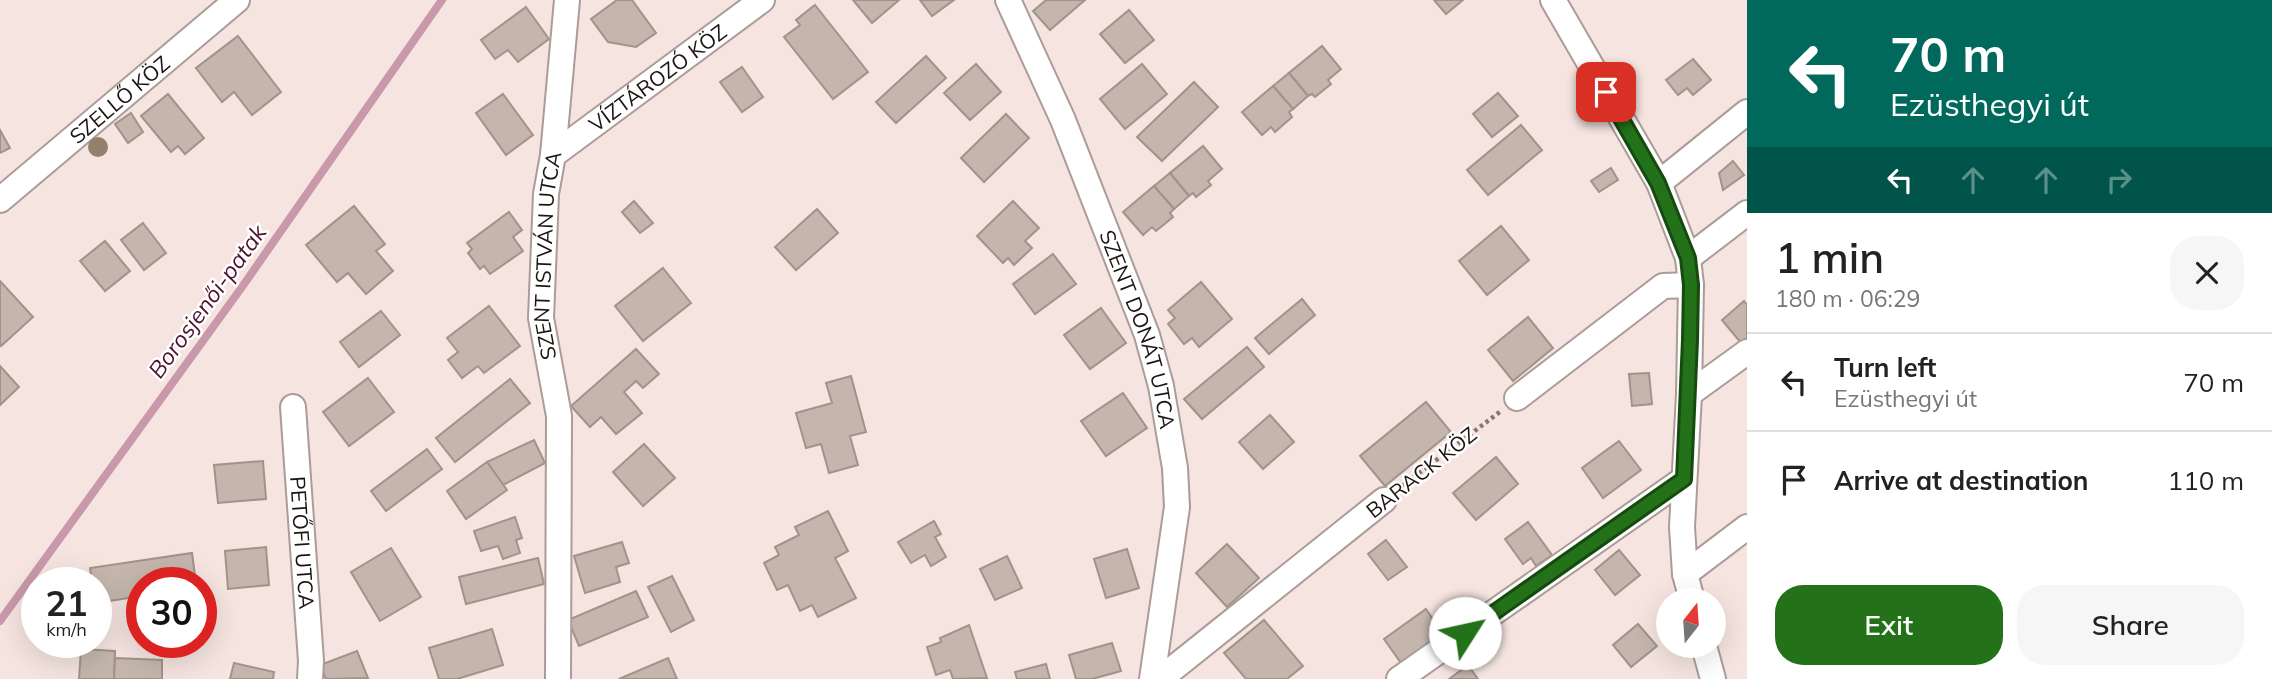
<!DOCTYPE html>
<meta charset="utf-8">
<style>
:root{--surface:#fff;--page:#f6f6f6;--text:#222;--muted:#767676;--line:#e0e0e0;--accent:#237219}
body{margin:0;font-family:Mulish,sans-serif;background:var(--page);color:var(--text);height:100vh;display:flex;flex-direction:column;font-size:26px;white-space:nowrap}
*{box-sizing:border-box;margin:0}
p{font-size:23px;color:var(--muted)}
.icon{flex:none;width:38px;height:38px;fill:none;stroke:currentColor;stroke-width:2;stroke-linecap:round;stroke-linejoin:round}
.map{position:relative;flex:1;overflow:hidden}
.side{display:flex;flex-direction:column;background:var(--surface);width:525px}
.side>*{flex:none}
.hud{background:#00695c;color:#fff;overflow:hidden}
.needle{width:46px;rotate:17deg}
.controls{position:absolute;left:1656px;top:588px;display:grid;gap:14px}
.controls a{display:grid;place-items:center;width:70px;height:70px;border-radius:50%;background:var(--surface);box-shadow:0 7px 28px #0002;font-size:35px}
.speed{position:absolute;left:21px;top:567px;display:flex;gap:14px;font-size:35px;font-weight:700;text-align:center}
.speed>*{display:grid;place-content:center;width:91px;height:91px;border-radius:50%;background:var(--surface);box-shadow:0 7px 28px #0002;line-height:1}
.speed small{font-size:18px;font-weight:400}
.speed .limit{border:10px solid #d22;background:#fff;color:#111}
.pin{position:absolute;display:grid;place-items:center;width:60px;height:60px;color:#fff;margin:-30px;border-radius:14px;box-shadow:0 4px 10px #0006}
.me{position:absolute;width:77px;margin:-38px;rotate:55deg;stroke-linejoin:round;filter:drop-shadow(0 0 5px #0008)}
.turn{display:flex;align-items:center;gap:24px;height:147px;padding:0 28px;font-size:32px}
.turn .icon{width:91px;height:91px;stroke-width:2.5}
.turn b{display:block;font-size:49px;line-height:60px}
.lanes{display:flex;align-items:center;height:66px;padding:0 28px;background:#0003;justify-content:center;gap:35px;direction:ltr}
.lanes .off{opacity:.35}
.round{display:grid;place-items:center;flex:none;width:74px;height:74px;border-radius:28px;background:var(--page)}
.headline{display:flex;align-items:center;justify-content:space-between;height:119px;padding:0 28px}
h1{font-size:42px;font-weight:600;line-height:52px}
.primary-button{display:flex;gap:14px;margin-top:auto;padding:14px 28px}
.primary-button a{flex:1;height:80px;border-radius:28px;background:var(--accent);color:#fff;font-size:28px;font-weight:600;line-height:80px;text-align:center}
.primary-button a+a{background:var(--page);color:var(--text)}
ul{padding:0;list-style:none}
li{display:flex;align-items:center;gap:21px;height:98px;padding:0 28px;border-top:2px solid var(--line)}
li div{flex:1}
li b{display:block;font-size:26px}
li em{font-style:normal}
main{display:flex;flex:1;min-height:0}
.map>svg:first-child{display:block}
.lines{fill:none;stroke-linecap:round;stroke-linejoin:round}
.stream{stroke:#c998ab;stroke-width:8}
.building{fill:#c4b6ad;stroke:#a1938a;stroke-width:2}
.street-casing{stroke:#ac9c97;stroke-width:28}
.path{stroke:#837874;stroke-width:4.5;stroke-dasharray:3.5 3.5;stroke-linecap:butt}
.street{stroke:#fff;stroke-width:24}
.tree{fill:#93816c}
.route-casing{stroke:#174a10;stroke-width:18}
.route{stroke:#237219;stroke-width:12}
.labels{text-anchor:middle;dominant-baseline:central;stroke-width:5;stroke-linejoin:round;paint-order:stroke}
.street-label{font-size:21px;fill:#1a1412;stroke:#fff}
.water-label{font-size:23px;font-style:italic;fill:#4d122f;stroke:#fff}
</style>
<main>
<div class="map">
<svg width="1747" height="679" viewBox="0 0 1747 679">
<rect width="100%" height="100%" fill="#f5e4df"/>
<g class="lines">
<path class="stream" d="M 0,621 L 242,287 L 442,0"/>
</g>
<g class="building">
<path d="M 617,0 L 632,0 L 656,33 L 636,47 L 608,42 L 591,19 Z"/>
<path d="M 853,0 L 899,0 L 872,23 Z"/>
<path d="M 920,0 L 954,0 L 932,16 Z"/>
<path d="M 1046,0 L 1085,0 L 1050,30 L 1033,11 Z"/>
<path d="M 1434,0 L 1463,0 L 1446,14 Z"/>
<path d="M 815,5 L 868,72 L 833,99 L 784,37 L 800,25 L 796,20 Z"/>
<path d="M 526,7 L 549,39 L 518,62 L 508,50 L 495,59 L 481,40 Z"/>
<path d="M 1129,10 L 1154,40 L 1125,63 L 1100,34 Z"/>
<path d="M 238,36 L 281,92 L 252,115 L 234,92 L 222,102 L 196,68 Z"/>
<path d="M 1322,46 L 1341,69 L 1328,80 L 1331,84 L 1315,97 L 1312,94 L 1308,96 L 1289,73 Z"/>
<path d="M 926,56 L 946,78 L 896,123 L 876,102 Z"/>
<path d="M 1693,59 L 1711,80 L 1693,95 L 1687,88 L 1678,95 L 1666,80 Z"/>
<path d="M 976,64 L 1001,92 L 970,120 L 944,93 Z"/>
<path d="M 1142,64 L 1167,94 L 1125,129 L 1100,99 Z"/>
<path d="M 742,67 L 763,97 L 742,112 L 720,82 Z"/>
<path d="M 1289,73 L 1308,96 L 1293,109 L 1273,86 Z"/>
<path d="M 1194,82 L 1218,107 L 1162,161 L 1137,137 Z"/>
<path d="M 1273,86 L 1293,109 L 1289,112 L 1292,117 L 1275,132 L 1271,127 L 1262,135 L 1242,112 Z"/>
<path d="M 1498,93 L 1518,116 L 1492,137 L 1473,114 Z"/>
<path d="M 168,94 L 204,138 L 185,154 L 178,146 L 171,152 L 141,116 Z"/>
<path d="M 503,94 L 533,135 L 506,155 L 476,113 Z"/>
<path d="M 131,113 L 143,132 L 128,143 L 115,124 Z"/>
<path d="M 1006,114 L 1029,138 L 984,182 L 961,158 Z"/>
<path d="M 1521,125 L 1542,150 L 1488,195 L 1467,170 Z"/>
<path d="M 0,130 L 10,148 L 0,153 Z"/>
<path d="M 1203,146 L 1222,169 L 1208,181 L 1211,185 L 1196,197 L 1193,193 L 1189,196 L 1170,173 Z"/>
<path d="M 1733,161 L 1744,175 L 1723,190 L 1719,173 Z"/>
<path d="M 1611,168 L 1618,180 L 1599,192 L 1591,181 Z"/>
<path d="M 1170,173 L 1189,196 L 1174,209 L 1154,186 Z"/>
<path d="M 1154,186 L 1174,209 L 1170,213 L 1173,217 L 1156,231 L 1152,227 L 1143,235 L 1123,212 Z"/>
<path d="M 634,201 L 653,223 L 640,233 L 622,212 Z"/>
<path d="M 1013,201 L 1039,228 L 1025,241 L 1032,248 L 1014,265 L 1008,258 L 1003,263 L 977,236 Z"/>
<path d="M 354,206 L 385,244 L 376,251 L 393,271 L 366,294 L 348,273 L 337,282 L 306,245 Z"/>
<path d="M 817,209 L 838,233 L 796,270 L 775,247 Z"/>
<path d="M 509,212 L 522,230 L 513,237 L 523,251 L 490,274 L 484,266 L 480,269 L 468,253 L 472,249 L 467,243 Z"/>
<path d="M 143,223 L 166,253 L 144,270 L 121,240 Z"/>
<path d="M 1501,226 L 1529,260 L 1487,295 L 1459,261 Z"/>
<path d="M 105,241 L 130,271 L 105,291 L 80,261 Z"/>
<path d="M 1053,254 L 1076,284 L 1035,314 L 1013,284 Z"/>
<path d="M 663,268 L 691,303 L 643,341 L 615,306 Z"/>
<path d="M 0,281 L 33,317 L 1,346 L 0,345 Z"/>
<path d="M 1201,282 L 1232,319 L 1199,347 L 1192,338 L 1184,344 L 1168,324 L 1175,318 L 1168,310 Z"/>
<path d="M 1302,299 L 1315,315 L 1269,354 L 1255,338 Z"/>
<path d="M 1744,301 L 1747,305 L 1747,338 L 1741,343 L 1722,320 Z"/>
<path d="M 489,306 L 520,346 L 484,373 L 478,366 L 462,378 L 448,360 L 458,352 L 447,338 Z"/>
<path d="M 1101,308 L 1126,343 L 1090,369 L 1064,335 Z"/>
<path d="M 381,311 L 400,335 L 359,367 L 340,342 Z"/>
<path d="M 1528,317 L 1553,348 L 1513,381 L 1488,350 Z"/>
<path d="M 1247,347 L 1264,367 L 1202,419 L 1184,399 Z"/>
<path d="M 636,349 L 659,374 L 643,388 L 636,381 L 624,392 L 642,413 L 616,434 L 601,417 L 590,427 L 571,406 Z"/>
<path d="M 0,366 L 19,387 L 0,405 Z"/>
<path d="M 1649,373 L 1652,404 L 1632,406 L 1629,374 Z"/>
<path d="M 851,376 L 866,432 L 850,436 L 858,465 L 829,473 L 821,444 L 806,448 L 796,413 L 832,403 L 826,383 Z"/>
<path d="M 368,378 L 394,412 L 349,446 L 323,412 Z"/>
<path d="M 510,379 L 530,403 L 455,462 L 436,438 Z"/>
<path d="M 1123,393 L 1147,428 L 1106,456 L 1081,421 Z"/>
<path d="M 1426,402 L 1451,432 L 1385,486 L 1360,456 Z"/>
<path d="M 1270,415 L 1294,442 L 1263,469 L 1239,442 Z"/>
<path d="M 534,440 L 545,463 L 503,485 L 487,462 Z"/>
<path d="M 1619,441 L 1641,470 L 1603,498 L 1582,468 Z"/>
<path d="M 644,444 L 675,478 L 643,506 L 613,472 Z"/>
<path d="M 427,449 L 442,469 L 386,511 L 371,491 Z"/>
<path d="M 1496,457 L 1518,484 L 1476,520 L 1453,493 Z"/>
<path d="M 263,461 L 266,499 L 218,503 L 214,465 Z"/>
<path d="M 487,462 L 507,490 L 466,519 L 447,491 Z"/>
<path d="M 828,511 L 848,551 L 835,558 L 856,598 L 818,617 L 812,605 L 800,611 L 788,585 L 777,590 L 764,563 L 779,555 L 775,547 L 799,535 L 795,527 Z"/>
<path d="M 515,517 L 522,538 L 516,540 L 520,553 L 503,559 L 498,546 L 481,551 L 474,531 Z"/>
<path d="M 934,521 L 941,534 L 935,537 L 946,557 L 931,566 L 925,555 L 911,563 L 898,542 Z"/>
<path d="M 1528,522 L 1552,555 L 1536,566 L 1531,558 L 1523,564 L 1505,539 Z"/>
<path d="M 1386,540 L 1407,567 L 1388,580 L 1368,554 Z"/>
<path d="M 622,542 L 629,563 L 616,567 L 620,582 L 585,593 L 574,556 Z"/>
<path d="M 1227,544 L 1259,578 L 1227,607 L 1196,573 Z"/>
<path d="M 266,547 L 269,585 L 228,589 L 225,551 Z"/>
<path d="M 391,548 L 421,597 L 380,621 L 351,572 Z"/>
<path d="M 1127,549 L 1139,588 L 1106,598 L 1094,559 Z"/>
<path d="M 1619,550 L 1640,575 L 1615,595 L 1595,570 Z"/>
<path d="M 192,553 L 196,583 L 142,583 L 142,596 L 96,603 L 96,583 L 92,583 L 90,568 Z"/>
<path d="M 1007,556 L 1022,588 L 995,600 L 980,569 Z"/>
<path d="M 538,558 L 544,584 L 466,604 L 459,577 Z"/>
<path d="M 672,576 L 694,620 L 671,632 L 648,587 Z"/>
<path d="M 636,591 L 648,617 L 579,646 L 568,620 Z"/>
<path d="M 1426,609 L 1442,633 L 1401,663 L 1384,639 Z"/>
<path d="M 1264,620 L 1303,666 L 1287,679 L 1246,679 L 1224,653 Z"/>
<path d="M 1638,624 L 1657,646 L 1631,667 L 1613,645 Z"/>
<path d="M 969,625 L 987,678 L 953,679 L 950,670 L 936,675 L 927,647 L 941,642 L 940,638 Z"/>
<path d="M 492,629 L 503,665 L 457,679 L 439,679 L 429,648 Z"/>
<path d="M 1112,643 L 1121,671 L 1092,679 L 1076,679 L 1069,655 Z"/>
<path d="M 81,649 L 115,651 L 114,679 L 79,679 Z"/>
<path d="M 357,651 L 368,678 L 326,679 L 320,665 Z"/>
<path d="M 115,658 L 162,660 L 162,679 L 114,679 Z"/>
<path d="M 668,658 L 677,679 L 619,679 Z"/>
<path d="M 234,663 L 274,672 L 273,679 L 230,679 Z"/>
<path d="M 1046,664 L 1050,679 L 1017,679 L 1015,672 Z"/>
<path d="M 1468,665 L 1478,679 L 1449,679 Z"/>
</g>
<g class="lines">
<g class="street-casing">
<g id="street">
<path id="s1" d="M 1008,0 L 1063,120 L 1147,335 L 1161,386 L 1175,468 L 1177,507 L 1152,679"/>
<path d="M 1553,0 L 1659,183 L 1688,258 L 1691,285 L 1689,394 L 1682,527 L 1685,574 L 1692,600"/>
<path id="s2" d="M 553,155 L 762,0"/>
<path d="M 1659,183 L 1747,112"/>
<path id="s3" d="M 0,200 L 237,0"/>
<path d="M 1688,258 L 1747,213"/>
<path d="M 1689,394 L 1747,352"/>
<path d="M 1517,398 L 1663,286 L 1691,285"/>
<path id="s4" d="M 293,407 L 311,661 L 310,679"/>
<path d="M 1685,574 L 1747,527"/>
<path d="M 1704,646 L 1713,679"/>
<path id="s5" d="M 558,679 L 559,416 L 541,318 L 546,194 L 553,155 L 567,0"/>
<path d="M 1160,679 L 1384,500"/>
<path d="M 1399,679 L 1684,479"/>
</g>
</g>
<path class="path" d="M 1402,486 L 1501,411"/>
<use href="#street" class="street"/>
</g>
<circle class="tree" cx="98" cy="147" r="10"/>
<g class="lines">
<g class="route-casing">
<path id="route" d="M 1465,633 L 1684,479 L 1690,340 L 1691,285 L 1688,258 L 1658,183 L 1606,92"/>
</g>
<use href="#route" class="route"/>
</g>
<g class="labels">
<g class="street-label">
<text stroke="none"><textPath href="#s2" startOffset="130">VÍZTÁROZÓ KÖZ</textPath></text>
<text stroke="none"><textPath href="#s3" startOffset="156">SZELLŐ KÖZ</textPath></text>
<text stroke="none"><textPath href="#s5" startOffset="425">SZENT ISTVÁN UTCA</textPath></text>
<text stroke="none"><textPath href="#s1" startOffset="355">SZENT DONÁT UTCA</textPath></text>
<text transform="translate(1421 472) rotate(-38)">BARACK KÖZ</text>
<text stroke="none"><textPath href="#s4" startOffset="136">PETŐFI UTCA</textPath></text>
</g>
<g class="water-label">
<text transform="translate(207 301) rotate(-54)">Borosjenői-patak</text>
</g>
</g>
</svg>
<div class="controls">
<a><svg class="needle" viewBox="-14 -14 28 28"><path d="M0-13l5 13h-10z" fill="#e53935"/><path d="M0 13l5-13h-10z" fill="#767676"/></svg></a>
</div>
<div class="speed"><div>21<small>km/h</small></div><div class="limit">30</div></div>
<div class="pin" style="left:1606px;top:92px;background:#d93025"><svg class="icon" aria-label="arrive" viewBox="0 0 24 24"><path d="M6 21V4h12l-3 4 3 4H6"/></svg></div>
<svg class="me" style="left:1465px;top:633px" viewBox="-20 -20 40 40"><circle r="19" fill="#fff"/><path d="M0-13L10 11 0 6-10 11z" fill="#237219"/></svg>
</div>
<section class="side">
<div class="hud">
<div class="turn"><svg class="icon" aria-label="left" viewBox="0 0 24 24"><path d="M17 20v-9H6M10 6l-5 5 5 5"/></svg><div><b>70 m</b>Ezüsthegyi út</div></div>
<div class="lanes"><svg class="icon" aria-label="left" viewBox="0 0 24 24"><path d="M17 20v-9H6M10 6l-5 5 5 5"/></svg><svg class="icon off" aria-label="ahead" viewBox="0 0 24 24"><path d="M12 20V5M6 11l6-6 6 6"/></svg><svg class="icon off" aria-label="ahead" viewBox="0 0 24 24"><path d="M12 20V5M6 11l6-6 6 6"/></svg><svg class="icon off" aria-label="right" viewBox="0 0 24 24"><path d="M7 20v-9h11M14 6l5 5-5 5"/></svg></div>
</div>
<div class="headline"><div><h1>1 min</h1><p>180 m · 06:29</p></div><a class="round"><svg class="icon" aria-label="close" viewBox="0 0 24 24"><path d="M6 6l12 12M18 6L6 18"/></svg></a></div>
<ul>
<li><svg class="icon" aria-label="left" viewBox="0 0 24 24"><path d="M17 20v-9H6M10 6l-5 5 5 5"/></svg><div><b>Turn left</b><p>Ezüsthegyi út</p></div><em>70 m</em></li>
<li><svg class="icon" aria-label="arrive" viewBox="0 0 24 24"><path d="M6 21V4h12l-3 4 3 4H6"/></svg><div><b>Arrive at destination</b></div><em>110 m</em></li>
</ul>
<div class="primary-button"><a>Exit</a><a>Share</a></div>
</section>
</main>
